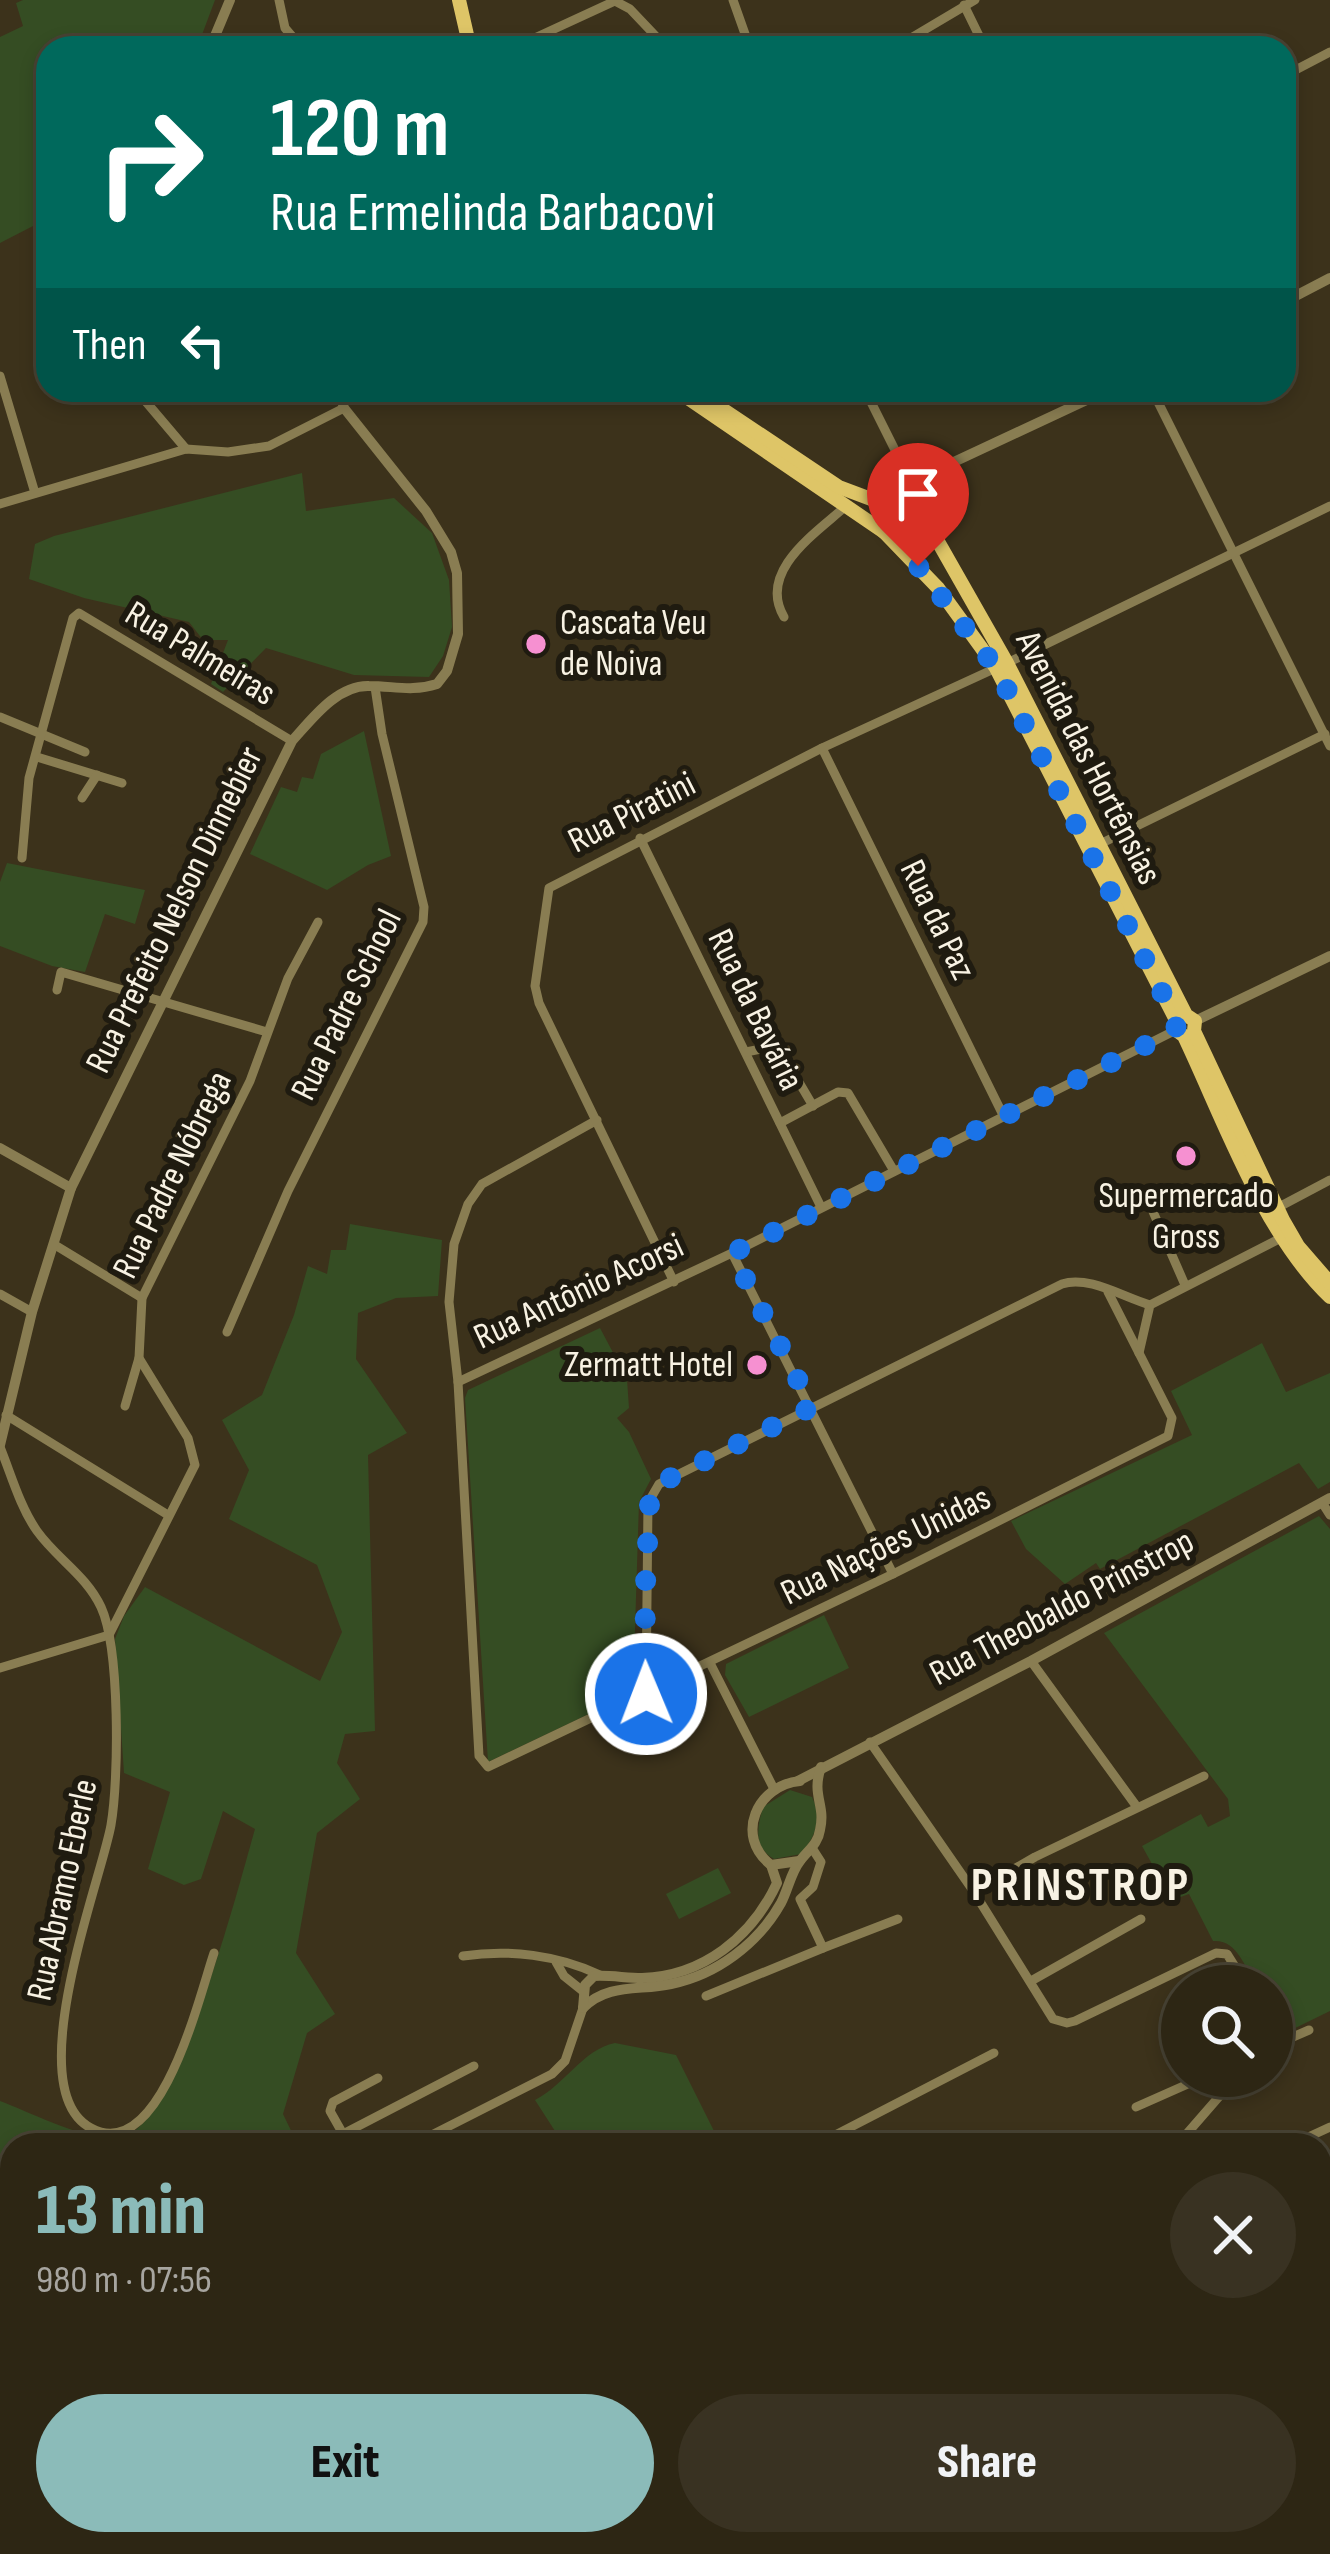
<!DOCTYPE html>
<meta charset="utf-8">
<style>
:root{--surface:#2d2614;--page:#393222;--text:#f1f3f6;--muted:#a7a5a0;--line:#484334;--accent:#8bbbb9}
body{margin:0;font-family:"Sofia Sans Condensed",sans-serif;background:var(--page);color:var(--text);height:100vh;display:flex;flex-direction:column;font-size:45px;white-space:nowrap}
*{box-sizing:border-box;margin:0}
p{font-size:39px;color:var(--muted)}
.icon{flex:none;width:66px;height:66px;fill:none;stroke:currentColor;stroke-width:2;stroke-linecap:round;stroke-linejoin:round}
.map{position:relative;flex:1;overflow:hidden}
.drawer{position:absolute;left:0px;top:2133px;width:1332px;height:423px;display:flex;flex-direction:column;background:var(--surface);border-radius:36px 36px 0 0;box-shadow:0 6px 18px #0003,0 0 0 3px var(--line)}
.drawer>*{flex:none}
.guide{position:absolute;left:36px;top:36px;width:1260px;height:366px;border-radius:36px;box-shadow:0 6px 18px #0003,0 0 0 3px var(--line);background:#00695c;color:#fff;overflow:hidden}
.fabs{position:absolute;left:1161px;top:1965px;display:grid;gap:24px}
.fabs a{display:grid;place-items:center;width:132px;height:132px;border-radius:50%;background:var(--surface);box-shadow:0 6px 18px #0003,0 0 0 3px var(--line);font-size:60px}
.pin{position:absolute;display:grid;place-items:center;width:102px;height:102px;color:#fff;margin:-123px -51px;border-radius:50% 50% 50% 0;rotate:-45deg;box-shadow:0 0 12px #0007}
.pin .icon{rotate:45deg}
.me{position:absolute;width:132px;margin:-66px;rotate:359deg;stroke-linejoin:round;filter:drop-shadow(0 0 9px #0008)}
.turn{display:flex;align-items:center;gap:42px;height:252px;padding:0 36px;font-size:54px}
.turn .icon{width:156px;height:156px;stroke-width:2.5}
.turn b{display:block;font-size:84px;line-height:102px}
.then{display:flex;align-items:center;height:114px;padding:0 36px;background:#0003;gap:24px;font-size:45px}
.round{display:grid;place-items:center;flex:none;width:126px;height:126px;border-radius:63px;background:var(--page)}
.head{display:flex;align-items:center;justify-content:space-between;height:204px;padding:0 36px}
h1{font-size:72px;font-weight:800;line-height:90px;color:var(--accent)}
.action{display:flex;gap:24px;margin-top:auto;padding:24px 36px}
.action a{flex:1;height:138px;border-radius:72px;background:var(--accent);color:#111;font-size:48px;font-weight:800;line-height:138px;text-align:center}
.action a+a{background:var(--page);color:var(--text)}
.map>svg:first-child{display:block}
.green{fill:#354d23}
.lines{fill:none;stroke-linecap:round;stroke-linejoin:round}
.stream{stroke:#011a35;stroke-width:3}
.minor{stroke:#897d52;stroke-width:9}
.tertiary{stroke:#897d52;stroke-width:10}
.primary{stroke:#dec567;stroke-width:14}
.route{stroke:#1a73e8;stroke-width:21;stroke-dasharray:0 37.8}
.poi-dot{fill:#f690d1;stroke:#1f1b10;stroke-width:4.5}
.labels{text-anchor:middle;dominant-baseline:central;stroke-width:12;stroke-linejoin:round;paint-order:stroke}
.poi-label{font-size:36px;fill:#f8f2e3;stroke:#1f1b10;text-anchor:start}
.street-label{font-size:36px;fill:#f8f2e3;stroke:#1f1b10}
.district-label{font-size:48px;font-weight:bold;letter-spacing:3px;fill:#f8f2e3;stroke:#1f1b10}
</style>
<div class="map">
<svg width="1330" height="2554" viewBox="0 0 1330 2554">
<rect width="100%" height="100%" fill="#3c321b"/>
<g class="green">
<path d="M 23,0 L 215,0 L 197,48 L 48,48 L 48,213 L 35,225 L 0,243 L 0,37 L 23,26 L 16,3 Z"/>
<path d="M 302,473 L 306,511 L 394,498 L 432,533 L 449,580 L 452,627 L 443,656 L 429,677 L 354,675 L 266,648 L 223,692 L 211,684 L 228,640 L 203,640 L 189,622 L 84,598 L 29,579 L 35,544 L 54,536 Z"/>
<path d="M 364,731 L 391,856 L 368,865 L 327,890 L 250,854 L 281,787 L 297,792 L 302,777 L 313,779 L 321,754 Z"/>
<path d="M 7,863 L 145,890 L 135,924 L 105,914 L 85,972 L 52,966 L 0,946 L 0,882 Z"/>
<path d="M 350,1224 L 442,1240 L 438,1296 L 396,1298 L 358,1313 L 356,1359 L 407,1433 L 368,1455 L 375,1731 L 345,1734 L 337,1763 L 360,1799 L 317,1833 L 296,1953 L 335,2014 L 307,2033 L 283,2114 L 298,2145 L 192,2145 L 190,2135 L 164,2145 L 12,2145 L 12,2170 L 0,2169 L 0,2101 C 30,2112 93,2145 123,2137 C 178,2123 239,1885 255,1829 L 223,1811 L 201,1879 L 184,1885 L 148,1869 L 170,1792 L 124,1773 L 115,1639 L 124,1616 L 145,1587 L 320,1681 L 342,1632 L 317,1565 L 229,1519 L 249,1470 L 222,1420 L 262,1395 L 294,1315 L 308,1266 L 327,1274 L 331,1250 L 346,1250 Z"/>
<path d="M 600,1328 L 627,1379 L 629,1408 L 617,1418 L 629,1432 L 651,1479 L 639,1502 L 633,1693 L 488,1762 L 465,1398 L 468,1390 Z"/>
<path d="M 1262,1343 L 1286,1392 L 1330,1373 L 1330,1482 L 1318,1489 L 1299,1463 L 1100,1569 L 1096,1563 L 1065,1584 L 1026,1549 L 1011,1521 L 1192,1435 L 1171,1391 Z"/>
<path d="M 1319,1516 L 1330,1529 L 1330,2011 L 1283,2034 L 1272,2014 L 1272,1986 L 1256,1986 C 1245,1967 1237,1939 1213,1941 L 1189,1894 L 1172,1900 L 1142,1846 L 1201,1814 L 1208,1827 L 1230,1816 L 1228,1799 L 1104,1633 Z"/>
<path d="M 824,1615 L 849,1668 L 749,1717 L 725,1675 L 726,1664 Z"/>
<path d="M 790,1790 L 812,1797 C 823,1819 815,1837 801,1854 L 774,1859 C 753,1847 757,1828 763,1807 Z"/>
<path d="M 718,1868 L 731,1893 L 679,1919 L 666,1894 Z"/>
<path d="M 615,2043 L 676,2055 L 721,2145 L 564,2145 L 535,2100 C 566,2084 582,2050 615,2043 Z"/>
<path d="M 1330,2260 L 1330,2554 L 578,2554 L 604,2544 L 1320,2544 L 1320,2267 Z"/>
</g>
<g class="lines">
<g class="stream">
<path d="M 1320,2317 L 1330,2306"/>
<path d="M 1103,2554 L 1107,2544"/>
</g>
<g class="minor">
<path d="M 279,0 L 285,28 L 302,48"/>
<path d="M 733,0 L 750,48"/>
<path d="M 964,5 L 985,48"/>
<path d="M 513,48 L 615,1 L 630,9 L 667,48"/>
<path d="M 894,48 L 975,0"/>
<path d="M 1284,76 L 1330,52"/>
<path d="M 0,376 L 35,493"/>
<path d="M 136,390 L 186,449"/>
<path d="M 865,390 L 911,482"/>
<path d="M 1152,390 L 1330,746"/>
<path d="M 0,504 L 186,449 L 228,452 L 269,446 L 344,408"/>
<path d="M 784,617 C 757,571 816,533 846,506"/>
<path d="M 1007,663 L 1330,506"/>
<path d="M 0,717 L 85,752"/>
<path d="M 822,748 L 1003,1115"/>
<path d="M 37,757 L 122,783"/>
<path d="M 82,798 L 97,775"/>
<path d="M 640,838 L 821,1207"/>
<path d="M 1100,844 L 1325,734"/>
<path d="M 22,858 L 29,778 L 73,618 L 79,613 L 292,741"/>
<path d="M 57,990 L 61,972 L 267,1032"/>
<path d="M 746,1052 L 771,1047 L 780,1050 L 813,1106"/>
<path d="M 597,1120 L 482,1184 L 468,1204 L 454,1244 L 449,1302 L 458,1382 L 479,1756 L 488,1767 L 893,1574 L 1168,1436 L 1172,1418 L 1108,1292"/>
<path d="M 780,1123 L 838,1092 L 848,1093 L 894,1171"/>
<path d="M 1144,1191 L 1185,1285"/>
<path d="M 1277,1208 L 1330,1180"/>
<path d="M 55,1245 L 142,1298"/>
<path d="M 732,1253 L 893,1574"/>
<path d="M 674,1282 L 539,1003 L 535,986 L 549,888 L 822,748 L 996,668"/>
<path d="M 0,1294 L 32,1312"/>
<path d="M 227,1332 L 288,1191 L 423,922 L 424,907 L 382,734 L 375,687"/>
<path d="M 1139,1353 L 1150,1305 L 1281,1238"/>
<path d="M 458,1382 L 732,1253 L 1176,1030"/>
<path d="M 125,1406 L 139,1358"/>
<path d="M 6,1415 L 168,1515"/>
<path d="M 0,1447 C 11,1474 20,1507 37,1531 C 57,1559 86,1575 101,1607 C 120,1648 119,1779 111,1825 C 101,1882 11,2108 101,2132 C 164,2148 199,1997 214,1953"/>
<path d="M 1323,1504 L 1330,1515"/>
<path d="M 1031,1661 L 1137,1807"/>
<path d="M 710,1663 L 774,1789"/>
<path d="M 0,1668 L 109,1635 L 195,1465 L 188,1438 L 139,1358 L 142,1298 L 250,1081 L 288,978 L 318,922"/>
<path d="M 646,1694 L 648,1503 L 659,1484 L 1062,1284 C 1088,1275 1123,1297 1150,1305"/>
<path d="M 870,1742 L 974,1892 L 1053,2019 L 1067,2023 L 1075,2021 L 1216,1953 L 1227,1954 L 1247,1986"/>
<path d="M 974,1892 L 1035,1857 L 1204,1776"/>
<path d="M 823,1948 L 898,1919"/>
<path d="M 463,1956 C 509,1949 558,1955 600,1975"/>
<path d="M 556,1962 L 564,1976 L 584,1992"/>
<path d="M 1031,1981 L 1141,1919"/>
<path d="M 706,1996 L 823,1948 L 800,1899 L 813,1887 L 821,1862 L 812,1848"/>
<path d="M 1272,2046 L 1309,2030"/>
<path d="M 378,2078 L 333,2102 L 330,2111 L 343,2134 L 387,2139 L 399,2145"/>
<path d="M 1136,2107 L 1206,2076"/>
<path d="M 343,2134 L 474,2066"/>
<path d="M 412,2145 L 552,2074 L 565,2061 L 583,2008"/>
<path d="M 816,2145 L 994,2053"/>
<path d="M 1177,2145 L 1237,2076"/>
<path d="M 1291,2145 L 1330,2127"/>
<path d="M 0,2239 L 12,2237"/>
<path d="M 1320,2240 L 1330,2233"/>
<path d="M 0,2510 L 12,2496"/>
<path d="M 0,2511 L 12,2531"/>
<path d="M 20,2544 L 27,2554"/>
<path d="M 180,2544 L 190,2554"/>
<path d="M 408,2544 L 451,2554"/>
<path d="M 529,2554 L 571,2544"/>
</g>
<g class="tertiary">
<path d="M 210,48 L 230,0"/>
<path d="M 1284,302 L 1330,278"/>
<path d="M 913,496 L 911,482 L 1108,390"/>
<path d="M 1195,1021 L 1330,956"/>
<path d="M 0,1148 L 71,1188"/>
<path d="M 0,1445 L 32,1312 L 71,1188 L 292,741 C 312,719 337,685 369,686 C 394,686 412,692 437,684 L 447,671 L 458,634 L 457,573 L 451,552 L 426,511 L 344,408 L 339,390"/>
<path d="M 798,1781 L 1031,1661 L 1330,1498"/>
<path d="M 799,1861 L 771,1865 C 734,1836 757,1785 800,1781"/>
<path d="M 583,2008 C 608,1983 639,1991 671,1984 C 716,1975 758,1944 781,1903 C 788,1890 791,1872 800,1861 C 808,1850 818,1844 820,1830 C 826,1804 811,1796 821,1767"/>
<path d="M 583,2008 L 585,1985 L 594,1976 C 610,1975 626,1978 642,1978 C 703,1976 752,1937 777,1883 L 771,1865"/>
</g>
<g class="primary">
<path d="M 459,0 L 470,48"/>
<path d="M 676,390 L 884,532 L 938,588 L 996,668 L 1176,1020 L 1176,1030 L 1184,1036 C 1224,1120 1263,1233 1330,1297"/>
<path d="M 694,390 L 839,487 L 887,505"/>
<path d="M 932,531 L 1007,663 L 1186,1015 L 1195,1021 L 1194,1031 L 1283,1220 L 1298,1246 L 1330,1283"/>
<path d="M 884,532 L 882,519 L 893,500 L 913,496 L 927,503 L 934,524 C 929,541 917,549 900,546"/>
</g>
</g>
<g class="lines">
<path class="route" d="M 646,1694 L 645,1594 L 650,1495 L 658,1484 L 812,1407 L 732,1253 L 1176,1030 L 1176,1020 L 996,668 L 918,566"/>
</g>
<g class="poi-dot">
<circle cx="536" cy="644" r="12"/>
<circle cx="1186" cy="1156" r="12"/>
<circle cx="757" cy="1365" r="12"/>
</g>
<g class="labels">
<g class="poi-label">
<text x="560" y="623">Cascata Veu<tspan x="560" dy="41">de Noiva</tspan></text>
<text x="1186" y="1196" text-anchor="middle">Supermercado<tspan x="1186" dy="41">Gross</tspan></text>
<text x="733" y="1365" text-anchor="end">Zermatt Hotel</text>
</g>
<g class="street-label">
<text transform="translate(200 654) rotate(31)">Rua Palmeiras</text>
<text transform="translate(1088 758) rotate(63)">Avenida das Hortênsias</text>
<text transform="translate(632 813) rotate(-27)">Rua Piratini</text>
<text transform="translate(175 910) rotate(-64)">Rua Prefeito Nelson Dinnebier</text>
<text transform="translate(937 920) rotate(64)">Rua da Paz</text>
<text transform="translate(347 1005) rotate(-64)">Rua Padre School</text>
<text transform="translate(755 1010) rotate(64)">Rua da Bavária</text>
<text transform="translate(173 1175) rotate(-64)">Rua Padre Nóbrega</text>
<text transform="translate(579 1292) rotate(-25)">Rua Antônio Acorsi</text>
<text transform="translate(886 1546) rotate(-26)">Rua Nações Unidas</text>
<text transform="translate(1062 1608) rotate(-28)">Rua Theobaldo Prinstrop</text>
<text transform="translate(63 1890) rotate(-78)">Rua Abramo Eberle</text>
</g>
<g class="district-label">
<text x="1081" y="1885">PRINSTROP</text>
</g>
</g>
</svg>
<div class="fabs">
<a><svg class="icon" aria-label="search" viewBox="0 0 24 24"><circle cx="10" cy="10" r="6"/><path d="M15 15l6 6"/></svg></a>
</div>
<div class="pin" style="left:918px;top:566px;background:#d93025"><svg class="icon" aria-label="arrive" viewBox="0 0 24 24"><path d="M6 21V4h12l-3 4 3 4H6"/></svg></div>
<svg class="me" style="left:646px;top:1694px" viewBox="-20 -20 40 40"><circle r="17" fill="#1a73e8" stroke="#fff" stroke-width="3"/><path d="M0-11L8 9 0 5-8 9z" fill="#fff"/></svg>
<div class="guide">
<div class="turn"><svg class="icon" aria-label="right" viewBox="0 0 24 24"><path d="M7 20v-9h11M14 6l5 5-5 5"/></svg><div><b>120 m</b>Rua Ermelinda Barbacovi</div></div>
<div class="then">Then<svg class="icon" aria-label="left" viewBox="0 0 24 24"><path d="M17 20v-9H6M10 6l-5 5 5 5"/></svg></div>
</div>
<section class="drawer">
<div class="head"><div><h1>13 min</h1><p>980 m · 07:56</p></div><a class="round"><svg class="icon" aria-label="close" viewBox="0 0 24 24"><path d="M6 6l12 12M18 6L6 18"/></svg></a></div>
<div class="action"><a>Exit</a><a>Share</a></div>
</section>
</div>
